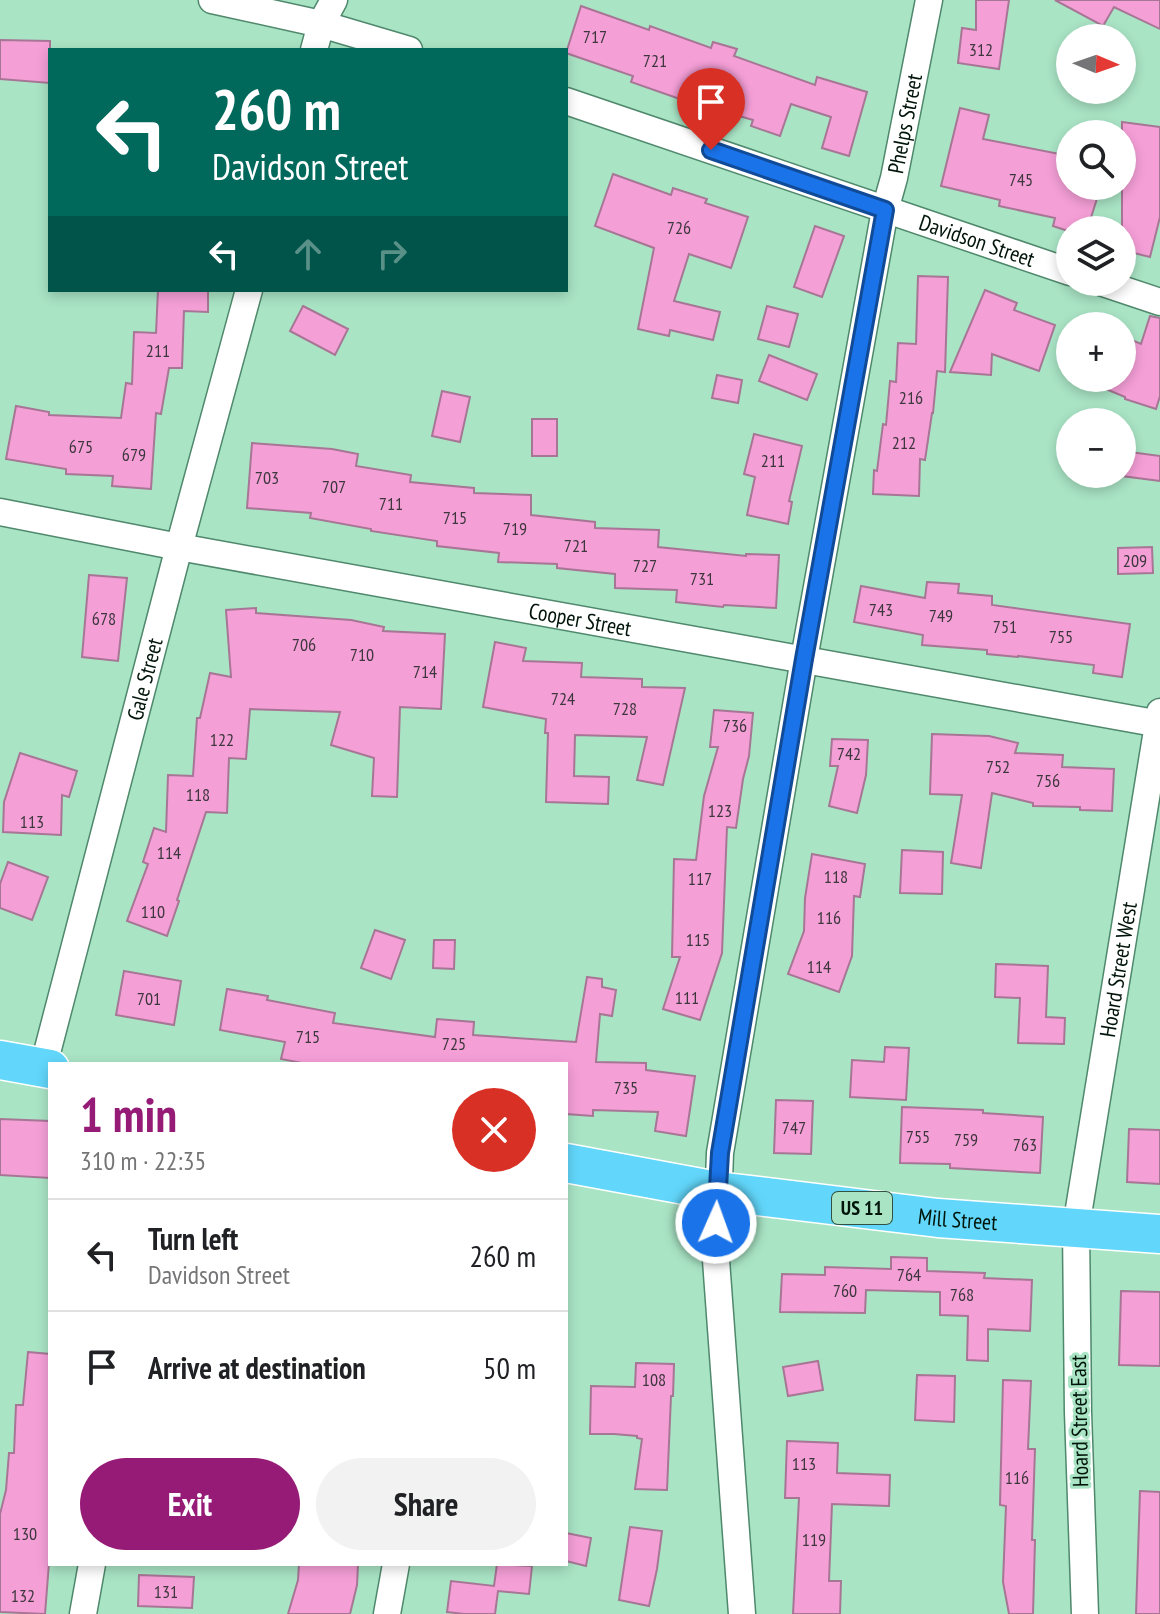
<!DOCTYPE html>
<meta charset="utf-8">
<style>
:root{--surface:#fff;--page:#f2f2f2;--text:#202124;--muted:#757577;--line:#e0e0e0;--accent:#951b76}
body{margin:0;font-family:"PT Sans Narrow",sans-serif;background:var(--page);color:var(--text);height:100vh;display:flex;flex-direction:column;font-size:30px;white-space:nowrap}
*{box-sizing:border-box;margin:0}
p{font-size:26px;color:var(--muted)}
.icon{flex:none;width:44px;height:44px;fill:none;stroke:currentColor;stroke-width:2;stroke-linecap:round;stroke-linejoin:round}
.map{position:relative;flex:1;overflow:hidden}
.panel{position:absolute;left:48px;top:1062px;width:520px;height:504px;display:flex;flex-direction:column;background:var(--surface);border-radius:0px;box-shadow:0 4px 12px #0003}
.panel>*{flex:none}
.top-card{position:absolute;left:48px;top:48px;width:520px;height:244px;border-radius:0px;box-shadow:0 4px 12px #0003;background:#00695c;color:#fff;overflow:hidden}
.needle{width:52px;rotate:92deg}
.buttons{position:absolute;left:1056px;top:24px;display:grid;gap:16px}
.buttons a{display:grid;place-items:center;width:80px;height:80px;border-radius:50%;background:var(--surface);box-shadow:0 4px 12px #0003;font-size:40px}
.pin{position:absolute;display:grid;place-items:center;width:68px;height:68px;color:#fff;margin:-82px -34px;border-radius:50% 50% 50% 0;rotate:-45deg;box-shadow:0 0 8px #0007}
.pin .icon{rotate:45deg}
.me{position:absolute;width:88px;margin:-44px;rotate:2deg;stroke-linejoin:round;filter:drop-shadow(0 0 6px #0008)}
.turn{display:flex;align-items:center;gap:28px;height:168px;padding:0 32px;font-size:36px}
.turn .icon{width:104px;height:104px;stroke-width:2.5}
.turn b{display:block;font-size:56px;line-height:68px}
.lanes{display:flex;align-items:center;height:76px;padding:0 32px;background:#0003;justify-content:center;gap:40px;direction:ltr}
.lanes .off{opacity:.35}
.round{display:grid;place-items:center;flex:none;width:84px;height:84px;border-radius:42px;background:var(--page)}
.overview{display:flex;align-items:center;justify-content:space-between;height:136px;padding:0 32px}
h1{font-size:48px;font-weight:600;line-height:60px;color:var(--accent)}
.cta{display:flex;gap:16px;margin-top:auto;padding:16px 32px}
.cta a{flex:1;height:92px;border-radius:48px;background:var(--accent);color:#fff;font-size:32px;font-weight:600;line-height:92px;text-align:center}
.cta a+a{background:var(--page);color:var(--text)}
ul{padding:0;list-style:none}
li{display:flex;align-items:center;gap:24px;height:112px;padding:0 32px;border-top:2px solid var(--line)}
li div{flex:1}
li b{display:block;font-size:30px}
li em{font-style:normal}
.map>svg:first-child{display:block}
.building{fill:#f59fd7;stroke:#a77695;stroke-width:2}
.lines{fill:none;stroke-linecap:round;stroke-linejoin:round}
.minor-casing{stroke:#4f886c;stroke-width:29}
.highway-casing{stroke:#fff;stroke-width:41}
.minor{stroke:#fff;stroke-width:26}
.highway{stroke:#62d7fb;stroke-width:38}
.route-casing{stroke:#114b97;stroke-width:20}
.route{stroke:#1a73e8;stroke-width:14}
.labels{text-anchor:middle;dominant-baseline:central;stroke-width:6;stroke-linejoin:round;paint-order:stroke}
.number-label{font-size:18px;fill:#3d373d}
.shield{fill:#a9e4c5;stroke:#335242;stroke-width:2}
.shield-label{font-size:20px;font-weight:bold;fill:#00140a}
.street-label{font-size:22px;fill:#00140a;stroke:#a9e4c5}
</style>
<div class="map">
<svg width="1160" height="1614" viewBox="0 0 1160 1614">
<rect width="100%" height="100%" fill="#a9e4c5"/>
<g class="building">
<path d="M 976,0 L 1009,0 L 999,69 L 958,63 L 962,28 L 976,30 Z"/>
<path d="M 1055,0 L 1160,0 L 1160,29 L 1114,7 L 1103,26 Z"/>
<path d="M 581,6 L 649,30 L 650,26 L 711,48 L 713,42 L 737,49 L 734,56 L 815,85 L 817,77 L 867,92 L 849,156 L 822,148 L 831,117 L 791,104 L 780,136 L 751,126 L 753,120 L 677,98 L 631,82 L 633,76 L 566,53 Z"/>
<path d="M 0,40 L 50,41 L 50,83 L 0,79 Z"/>
<path d="M 960,108 L 989,115 L 983,139 L 1070,156 L 1070,186 L 1101,186 L 1087,230 L 1065,230 L 1053,226 L 1055,218 L 999,206 L 1000,200 L 941,186 Z"/>
<path d="M 1122,122 L 1160,127 L 1160,217 L 1150,257 L 1122,250 Z"/>
<path d="M 613,174 L 671,195 L 673,188 L 707,199 L 705,203 L 748,217 L 731,268 L 689,254 L 674,301 L 720,312 L 713,340 L 670,330 L 669,336 L 638,329 L 654,248 L 595,226 Z"/>
<path d="M 815,226 L 844,236 L 822,297 L 794,287 Z"/>
<path d="M 918,276 L 948,277 L 945,372 L 937,371 L 933,413 L 932,413 L 925,460 L 920,459 L 919,496 L 873,494 L 874,470 L 877,471 L 883,424 L 886,425 L 890,381 L 896,382 L 898,343 L 916,344 Z"/>
<path d="M 158,290 L 208,290 L 208,312 L 184,311 L 182,368 L 169,368 L 161,414 L 156,413 L 151,489 L 112,486 L 113,476 L 66,474 L 66,469 L 6,459 L 16,406 L 49,412 L 49,415 L 121,418 L 126,383 L 132,384 L 134,332 L 156,333 Z"/>
<path d="M 985,290 L 1017,303 L 1014,310 L 1055,325 L 1039,371 L 992,354 L 991,375 L 950,372 Z"/>
<path d="M 303,306 L 348,329 L 335,355 L 290,331 Z"/>
<path d="M 767,306 L 798,314 L 789,347 L 758,339 Z"/>
<path d="M 1150,316 L 1160,318 L 1160,396 L 1156,409 L 1125,399 L 1125,397 L 1082,379 L 1122,378 L 1122,336 L 1141,344 Z"/>
<path d="M 769,355 L 817,374 L 807,400 L 759,381 Z"/>
<path d="M 717,375 L 742,380 L 738,403 L 712,398 Z"/>
<path d="M 442,391 L 470,397 L 460,442 L 432,436 Z"/>
<rect x="532" y="419" width="25" height="37"/>
<path d="M 754,434 L 802,446 L 789,501 L 792,502 L 788,524 L 747,515 L 755,477 L 744,474 Z"/>
<path d="M 252,443 L 332,449 L 358,454 L 356,466 L 411,475 L 410,482 L 474,488 L 474,493 L 531,495 L 531,515 L 595,522 L 595,528 L 659,530 L 658,547 L 746,556 L 746,554 L 779,555 L 776,608 L 724,605 L 723,607 L 676,602 L 677,590 L 615,588 L 615,574 L 557,568 L 557,564 L 498,562 L 499,553 L 437,546 L 437,541 L 371,531 L 371,529 L 310,518 L 311,513 L 247,508 Z"/>
<path d="M 1122,451 L 1160,456 L 1160,481 L 1122,476 Z"/>
<path d="M 1152,547 L 1153,573 L 1118,574 L 1118,548 Z"/>
<path d="M 89,575 L 127,578 L 118,661 L 82,657 Z"/>
<path d="M 927,582 L 959,584 L 958,593 L 992,596 L 992,605 L 1130,624 L 1122,677 L 1093,673 L 1094,665 L 1018,656 L 1018,657 L 987,654 L 987,650 L 922,645 L 923,635 L 854,622 L 861,586 L 925,598 Z"/>
<path d="M 256,608 L 256,613 L 351,620 L 384,627 L 383,631 L 445,634 L 441,709 L 400,707 L 397,797 L 372,796 L 374,758 L 331,745 L 340,712 L 250,709 L 246,759 L 229,758 L 227,813 L 206,812 L 177,900 L 179,901 L 167,936 L 127,921 L 148,864 L 143,862 L 154,828 L 166,832 L 168,775 L 193,776 L 197,718 L 200,718 L 210,673 L 231,677 L 226,610 Z"/>
<path d="M 495,642 L 526,648 L 523,661 L 582,663 L 581,677 L 642,679 L 642,687 L 685,688 L 663,785 L 637,780 L 647,737 L 575,735 L 574,776 L 609,777 L 608,804 L 546,802 L 548,733 L 545,733 L 546,719 L 483,707 Z"/>
<path d="M 714,710 L 753,713 L 749,756 L 743,779 L 736,828 L 727,827 L 722,953 L 700,1020 L 663,1009 L 680,957 L 672,957 L 674,859 L 696,860 L 704,796 L 718,747 L 710,747 Z"/>
<path d="M 932,734 L 989,736 L 1018,743 L 1015,753 L 1063,755 L 1062,767 L 1114,769 L 1112,811 L 1080,810 L 1080,807 L 1033,806 L 1033,803 L 992,793 L 981,868 L 951,863 L 962,795 L 930,794 Z"/>
<path d="M 832,739 L 868,740 L 866,775 L 857,813 L 829,806 L 838,766 L 830,766 Z"/>
<path d="M 20,753 L 77,771 L 69,797 L 62,795 L 61,835 L 3,832 L 4,802 Z"/>
<path d="M 902,850 L 943,852 L 942,894 L 900,893 Z"/>
<path d="M 812,854 L 865,864 L 860,897 L 854,896 L 852,956 L 839,992 L 788,974 L 804,931 L 805,898 Z"/>
<path d="M 8,862 L 48,877 L 32,920 L 0,908 L 0,884 Z"/>
<path d="M 375,930 L 405,940 L 391,979 L 361,968 Z"/>
<path d="M 434,940 L 455,940 L 454,969 L 433,968 Z"/>
<path d="M 996,964 L 1048,966 L 1046,1017 L 1065,1018 L 1064,1044 L 1018,1043 L 1020,998 L 995,997 Z"/>
<path d="M 124,971 L 181,981 L 174,1025 L 116,1015 Z"/>
<path d="M 587,977 L 602,979 L 602,987 L 616,990 L 612,1016 L 600,1014 L 596,1062 L 646,1063 L 646,1070 L 695,1076 L 686,1136 L 655,1131 L 658,1112 L 593,1110 L 593,1116 L 566,1114 L 566,1064 L 307,1064 L 281,1059 L 285,1042 L 220,1030 L 227,989 L 268,996 L 267,1000 L 335,1013 L 333,1023 L 435,1037 L 437,1019 L 474,1022 L 473,1035 L 576,1042 Z"/>
<path d="M 885,1047 L 909,1048 L 906,1100 L 850,1097 L 852,1060 L 884,1062 Z"/>
<path d="M 776,1100 L 813,1101 L 811,1154 L 774,1153 Z"/>
<path d="M 902,1107 L 983,1110 L 983,1113 L 1043,1117 L 1040,1173 L 950,1168 L 950,1164 L 900,1163 Z"/>
<path d="M 0,1119 L 50,1121 L 50,1178 L 0,1175 Z"/>
<path d="M 1129,1129 L 1160,1130 L 1160,1184 L 1127,1182 Z"/>
<path d="M 891,1257 L 927,1258 L 927,1271 L 985,1273 L 984,1278 L 1032,1280 L 1030,1331 L 988,1329 L 988,1361 L 967,1360 L 968,1316 L 940,1315 L 940,1292 L 866,1290 L 865,1313 L 780,1312 L 782,1274 L 825,1275 L 825,1267 L 891,1269 Z"/>
<path d="M 1121,1291 L 1160,1292 L 1160,1366 L 1119,1365 Z"/>
<path d="M 28,1352 L 50,1354 L 50,1550 L 45,1614 L 0,1612 L 0,1514 L 6,1490 L 9,1453 L 14,1453 L 16,1405 L 23,1405 Z"/>
<path d="M 818,1361 L 823,1390 L 788,1396 L 783,1367 Z"/>
<path d="M 636,1363 L 674,1364 L 673,1396 L 671,1396 L 667,1490 L 635,1489 L 642,1439 L 637,1438 L 637,1436 L 614,1434 L 590,1434 L 591,1386 L 635,1387 Z"/>
<path d="M 917,1375 L 955,1376 L 954,1422 L 915,1420 Z"/>
<path d="M 1003,1380 L 1031,1381 L 1028,1449 L 1035,1449 L 1032,1540 L 1035,1540 L 1033,1614 L 1009,1614 L 1003,1582 L 1006,1506 L 1000,1505 Z"/>
<path d="M 787,1441 L 838,1443 L 837,1473 L 890,1475 L 889,1506 L 832,1504 L 829,1581 L 841,1581 L 840,1614 L 793,1614 L 799,1498 L 785,1498 Z"/>
<path d="M 1140,1491 L 1160,1492 L 1160,1614 L 1136,1614 Z"/>
<path d="M 630,1527 L 662,1531 L 657,1569 L 649,1606 L 619,1600 Z"/>
<path d="M 566,1533 L 591,1538 L 586,1566 L 566,1561 Z"/>
<path d="M 299,1564 L 358,1564 L 357,1585 L 350,1614 L 288,1614 L 298,1580 Z"/>
<path d="M 497,1564 L 532,1566 L 529,1594 L 498,1591 L 495,1614 L 464,1614 L 447,1612 L 451,1581 L 494,1586 Z"/>
<path d="M 139,1575 L 194,1577 L 192,1608 L 138,1606 Z"/>
</g>
<g class="lines">
<g class="minor-casing">
<g id="minor">
<path d="M 212,0 L 321,24 L 409,50"/>
<path d="M 314,50 L 321,24 L 334,0"/>
<path id="s1" d="M 566,101 L 1070,272"/>
<path d="M 1100,282 L 1160,302"/>
<path id="s2" d="M 0,512 L 179,547 L 1160,724"/>
<path id="s3" d="M 43,1068 L 179,547 L 249,290"/>
<path d="M 83,1614 L 92,1564"/>
<path d="M 387,1614 L 396,1564"/>
<path id="s4" d="M 742,1614 L 716,1260 L 720,1153 L 804,659 L 885,210 L 894,178 L 929,0"/>
<path id="s5" d="M 1085,1614 L 1078,1412 L 1076,1227 L 1160,712"/>
</g>
</g>
<g class="highway-casing">
<g id="highway">
<path d="M 0,1060 L 50,1069"/>
<path id="s6" d="M 566,1163 L 717,1191 L 938,1218 L 1160,1234"/>
</g>
</g>
<use href="#minor" class="minor"/>
<use href="#highway" class="highway"/>
</g>
<g class="lines">
<g class="route-casing">
<path id="route" d="M 711,150 L 885,210 L 804,659 L 720,1153 L 716,1223"/>
</g>
<use href="#route" class="route"/>
</g>
<g class="labels">
<g class="number-label">
<text x="595" y="36">717</text>
<text x="981" y="49">312</text>
<text x="655" y="60">721</text>
<text x="1021" y="179">745</text>
<text x="679" y="227">726</text>
<text x="158" y="350">211</text>
<text x="911" y="397">216</text>
<text x="904" y="442">212</text>
<text x="81" y="446">675</text>
<text x="134" y="454">679</text>
<text x="773" y="460">211</text>
<text x="267" y="477">703</text>
<text x="334" y="486">707</text>
<text x="391" y="503">711</text>
<text x="455" y="517">715</text>
<text x="515" y="528">719</text>
<text x="576" y="545">721</text>
<text x="1135" y="560">209</text>
<text x="645" y="565">727</text>
<text x="702" y="578">731</text>
<text x="881" y="609">743</text>
<text x="941" y="615">749</text>
<text x="104" y="618">678</text>
<text x="1005" y="626">751</text>
<text x="1061" y="636">755</text>
<text x="304" y="644">706</text>
<text x="362" y="654">710</text>
<text x="425" y="671">714</text>
<text x="563" y="698">724</text>
<text x="625" y="708">728</text>
<text x="735" y="725">736</text>
<text x="222" y="739">122</text>
<text x="849" y="753">742</text>
<text x="998" y="766">752</text>
<text x="1048" y="780">756</text>
<text x="198" y="794">118</text>
<text x="720" y="810">123</text>
<text x="32" y="821">113</text>
<text x="169" y="852">114</text>
<text x="836" y="876">118</text>
<text x="700" y="878">117</text>
<text x="153" y="911">110</text>
<text x="829" y="917">116</text>
<text x="698" y="939">115</text>
<text x="819" y="966">114</text>
<text x="687" y="997">111</text>
<text x="149" y="998">701</text>
<text x="308" y="1036">715</text>
<text x="454" y="1043">725</text>
<text x="626" y="1087">735</text>
<text x="794" y="1127">747</text>
<text x="918" y="1136">755</text>
<text x="966" y="1139">759</text>
<text x="1025" y="1144">763</text>
<text x="909" y="1274">764</text>
<text x="845" y="1290">760</text>
<text x="962" y="1294">768</text>
<text x="654" y="1379">108</text>
<text x="804" y="1463">113</text>
<text x="1017" y="1477">116</text>
<text x="25" y="1533">130</text>
<text x="814" y="1539">119</text>
<text x="166" y="1591">131</text>
<text x="23" y="1595">132</text>
</g>
<rect class="shield" x="832" y="1192" width="60" height="32" rx="6"/>
<g class="shield-label">
<text x="862" y="1208">US 11</text>
</g>
<g class="street-label">
<text stroke="none"><textPath href="#s4" startOffset="1508">Phelps Street</textPath></text>
<text stroke="none"><textPath href="#s1" startOffset="434">Davidson Street</textPath></text>
<text stroke="none"><textPath href="#s2" startOffset="590">Cooper Street</textPath></text>
<text stroke="none"><textPath href="#s3" startOffset="402">Gale Street</textPath></text>
<text stroke="none"><textPath href="#s5" startOffset="648">Hoard Street West</textPath></text>
<text stroke="none"><textPath href="#s6" startOffset="396">Mill Street</textPath></text>
<text transform="translate(1079 1421) rotate(-91)">Hoard Street East</text>
</g>
</g>
</svg>
<div class="buttons">
<a><svg class="needle" viewBox="-14 -14 28 28"><path d="M0-13l5 13h-10z" fill="#e53935"/><path d="M0 13l5-13h-10z" fill="#757577"/></svg></a>
<a><svg class="icon" aria-label="search" viewBox="0 0 24 24"><circle cx="10" cy="10" r="6"/><path d="M15 15l6 6"/></svg></a>
<a><svg class="icon" aria-label="layers" viewBox="0 0 24 24"><path d="M12 4l9 5-9 5-9-5zM3 14l9 5 9-5"/></svg></a>
<a>+</a>
<a>−</a>
</div>
<div class="pin" style="left:711px;top:150px;background:#d93025"><svg class="icon" aria-label="arrive" viewBox="0 0 24 24"><path d="M6 21V4h12l-3 4 3 4H6"/></svg></div>
<svg class="me" style="left:716px;top:1223px" viewBox="-20 -20 40 40"><circle r="17" fill="#1a73e8" stroke="#fff" stroke-width="3"/><path d="M0-11L8 9 0 5-8 9z" fill="#fff"/></svg>
<div class="top-card">
<div class="turn"><svg class="icon" aria-label="left" viewBox="0 0 24 24"><path d="M17 20v-9H6M10 6l-5 5 5 5"/></svg><div><b>260 m</b>Davidson Street</div></div>
<div class="lanes"><svg class="icon" aria-label="left" viewBox="0 0 24 24"><path d="M17 20v-9H6M10 6l-5 5 5 5"/></svg><svg class="icon off" aria-label="ahead" viewBox="0 0 24 24"><path d="M12 20V5M6 11l6-6 6 6"/></svg><svg class="icon off" aria-label="right" viewBox="0 0 24 24"><path d="M7 20v-9h11M14 6l5 5-5 5"/></svg></div>
</div>
<section class="panel">
<div class="overview"><div><h1>1 min</h1><p>310 m · 22:35</p></div><a class="round" style="background:#d93025;color:#fff"><svg class="icon" aria-label="close" viewBox="0 0 24 24"><path d="M6 6l12 12M18 6L6 18"/></svg></a></div>
<ul>
<li><svg class="icon" aria-label="left" viewBox="0 0 24 24"><path d="M17 20v-9H6M10 6l-5 5 5 5"/></svg><div><b>Turn left</b><p>Davidson Street</p></div><em>260 m</em></li>
<li><svg class="icon" aria-label="arrive" viewBox="0 0 24 24"><path d="M6 21V4h12l-3 4 3 4H6"/></svg><div><b>Arrive at destination</b></div><em>50 m</em></li>
</ul>
<div class="cta"><a>Exit</a><a>Share</a></div>
</section>
</div>
